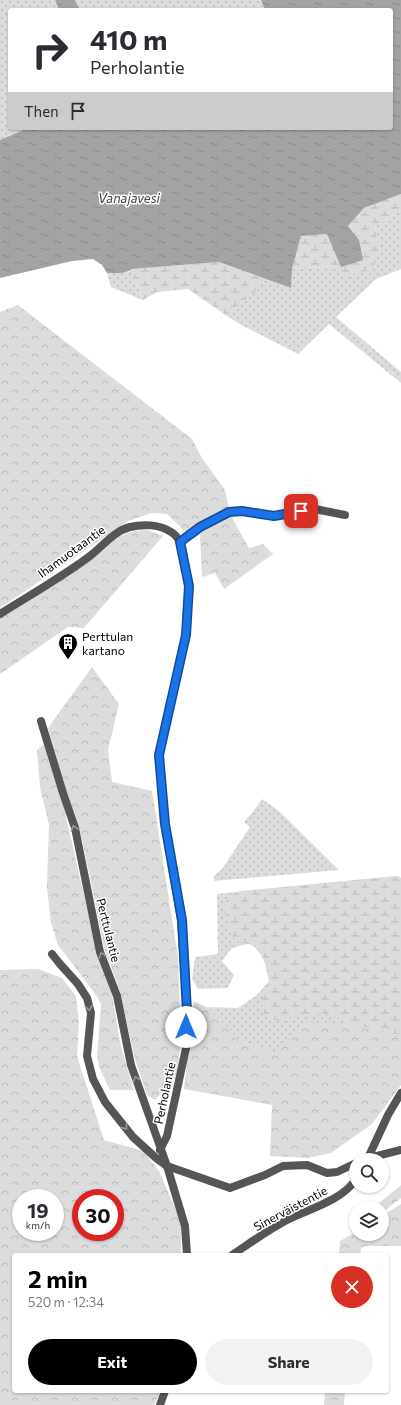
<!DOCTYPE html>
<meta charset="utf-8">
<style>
:root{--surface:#fff;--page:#f2f2f3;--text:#2b2b33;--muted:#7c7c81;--accent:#000}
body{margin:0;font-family:Commissioner,sans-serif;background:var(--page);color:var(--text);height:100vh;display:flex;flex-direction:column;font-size:15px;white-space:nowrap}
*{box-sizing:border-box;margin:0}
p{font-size:13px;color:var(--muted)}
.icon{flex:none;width:22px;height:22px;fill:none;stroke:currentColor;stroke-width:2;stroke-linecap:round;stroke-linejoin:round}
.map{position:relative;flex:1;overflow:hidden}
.drawer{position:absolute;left:12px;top:1253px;width:377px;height:140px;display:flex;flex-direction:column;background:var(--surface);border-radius:4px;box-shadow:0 1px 3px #0004}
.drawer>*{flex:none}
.banner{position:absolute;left:8px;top:8px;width:385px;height:122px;border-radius:4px;box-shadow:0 1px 3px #0004;background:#fff;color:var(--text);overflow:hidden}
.buttons{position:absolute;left:349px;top:1153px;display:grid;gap:8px}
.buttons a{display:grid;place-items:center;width:40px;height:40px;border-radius:50%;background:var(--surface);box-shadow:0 1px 3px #0004;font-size:20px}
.speed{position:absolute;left:12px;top:1189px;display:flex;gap:8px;font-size:20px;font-weight:700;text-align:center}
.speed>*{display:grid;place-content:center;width:52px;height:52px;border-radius:50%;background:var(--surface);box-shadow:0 1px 3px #0004;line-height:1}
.speed small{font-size:10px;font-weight:400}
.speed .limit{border:6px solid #d22;background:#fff;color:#111}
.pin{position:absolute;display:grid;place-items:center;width:34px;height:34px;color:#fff;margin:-17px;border-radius:8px;box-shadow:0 2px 6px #0006}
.me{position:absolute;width:44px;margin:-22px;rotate:0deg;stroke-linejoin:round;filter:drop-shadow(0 0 3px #0008)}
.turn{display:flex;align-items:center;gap:14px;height:84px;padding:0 16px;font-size:18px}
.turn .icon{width:52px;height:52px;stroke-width:2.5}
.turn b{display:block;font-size:28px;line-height:34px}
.then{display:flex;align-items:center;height:38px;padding:0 16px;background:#0003;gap:8px;font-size:15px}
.round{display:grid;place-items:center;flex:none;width:42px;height:42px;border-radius:21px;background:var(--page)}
.head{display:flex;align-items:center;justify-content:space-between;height:68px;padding:0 16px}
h1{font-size:24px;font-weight:700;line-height:30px;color:var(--accent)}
.button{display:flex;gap:8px;margin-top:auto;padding:8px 16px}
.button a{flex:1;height:46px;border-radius:24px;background:var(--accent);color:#fff;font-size:16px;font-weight:700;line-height:46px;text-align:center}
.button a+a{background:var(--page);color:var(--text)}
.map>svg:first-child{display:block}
.grass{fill:url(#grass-dots)}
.forest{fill:url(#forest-crowns);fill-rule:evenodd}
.wetland{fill:url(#wetland-marsh)}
.water{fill:url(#water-ripples)}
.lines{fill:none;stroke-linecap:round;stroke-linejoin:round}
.street{stroke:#555;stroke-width:8}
.oneway{stroke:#999}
.route-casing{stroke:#114b97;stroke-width:10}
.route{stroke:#1a73e8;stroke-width:7}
.labels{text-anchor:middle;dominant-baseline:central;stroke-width:3;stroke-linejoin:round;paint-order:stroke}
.street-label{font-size:12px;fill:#000;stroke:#fff}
.poi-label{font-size:12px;fill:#000;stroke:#fff;text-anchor:start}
.water-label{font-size:13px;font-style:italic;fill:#444;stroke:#fff}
</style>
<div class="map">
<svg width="401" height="1405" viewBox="0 0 401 1405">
<defs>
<pattern id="grass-dots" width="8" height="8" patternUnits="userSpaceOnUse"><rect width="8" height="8" fill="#dcdcdc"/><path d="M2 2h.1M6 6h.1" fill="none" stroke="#bbb" stroke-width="1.8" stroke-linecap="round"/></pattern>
<pattern id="forest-crowns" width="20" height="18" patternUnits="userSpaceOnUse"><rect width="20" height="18" fill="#dcdcdc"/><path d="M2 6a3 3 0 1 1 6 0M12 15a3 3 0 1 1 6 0" fill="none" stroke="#bbb"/></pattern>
<pattern id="wetland-marsh" width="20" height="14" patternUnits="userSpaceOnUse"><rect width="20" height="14" fill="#dcdcdc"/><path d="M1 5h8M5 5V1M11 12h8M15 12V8" fill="none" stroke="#bbb"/></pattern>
<pattern id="water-ripples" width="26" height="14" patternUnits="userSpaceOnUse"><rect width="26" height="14" fill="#a3a3a3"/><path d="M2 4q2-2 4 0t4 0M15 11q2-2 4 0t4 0" fill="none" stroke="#8b8b8b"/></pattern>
</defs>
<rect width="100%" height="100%" fill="#fff"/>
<g class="grass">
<path d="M 0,0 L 55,0 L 59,10 L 10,10 L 10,128 L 28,128 L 0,140 Z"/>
<path d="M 75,0 L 261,0 L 264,9 L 264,10 L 80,10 Z"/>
<path d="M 401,210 L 401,269 L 376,279 L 336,317 L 401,372 L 401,383 L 329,324 L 298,354 L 243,326 L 227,316 L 268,280 L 291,288 L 292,269 L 336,266 L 345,276 L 380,251 L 375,226 Z"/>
<path d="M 132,269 L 143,300 L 111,287 L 107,273 L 129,272 Z"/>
<path d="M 262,799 L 279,811 L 339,870 L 214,881 L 214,876 L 222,869 L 250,827 L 244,822 L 252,813 Z"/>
<path d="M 397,876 L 401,878 L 401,1035 L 394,1034 L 277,1054 L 240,1041 L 207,1007 L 238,1008 L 258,994 L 269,981 C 267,971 263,946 249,944 C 244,944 236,947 231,949 L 222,961 L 234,975 L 228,988 L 198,989 L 192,979 L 195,957 L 218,954 L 217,894 Z"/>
</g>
<g class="forest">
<path d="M 18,305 L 192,439 L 202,458 L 225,490 L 231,516 L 249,548 L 263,544 L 273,554 L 224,589 L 215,573 L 202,577 L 200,534 L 193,539 L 167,514 L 152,513 L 128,521 L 0,608 L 0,312 Z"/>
<path d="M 147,530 L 163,536 L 84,628 L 68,627 L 0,674 L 0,618 L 90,561 L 118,537 L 134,531 Z"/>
<path d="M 92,667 L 119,704 L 108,750 L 112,782 L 152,791 L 178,957 L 181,1038 L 177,1073 L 170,1083 L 155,1100 L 147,1095 L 135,1059 L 119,988 L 105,951 L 82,839 L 67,798 L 48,728 Z"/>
<path d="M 44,744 L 63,804 L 97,952 L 112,995 L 121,1047 L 134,1090 L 110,1090 L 99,1067 L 97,1055 L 101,1004 L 96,995 L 58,945 L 51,923 L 47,887 L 49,825 L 40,787 L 37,750 Z"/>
<path d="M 38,969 L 62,978 L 76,996 L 79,1022 L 77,1056 L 104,1140 L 143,1151 L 159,1171 L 181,1222 L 181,1255 L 14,1255 L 14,1391 L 159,1391 L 159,1395 L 154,1405 L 0,1405 L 0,970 ZM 21,1198 L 55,1198 L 55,1232 L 21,1232 ZM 81,1198 L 115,1198 L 115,1232 L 81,1232 Z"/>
<path d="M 194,1002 L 207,1007 L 240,1041 L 277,1054 L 304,1021 L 352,1024 L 401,1035 L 401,1085 L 372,1124 L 331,1153 L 308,1158 L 270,1156 L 272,1105 L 184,1089 Z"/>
<path d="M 401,1185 L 401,1198 L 383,1212 L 382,1212 L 382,1208 L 373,1208 Z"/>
<path d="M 401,1204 L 401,1246 L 365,1246 L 361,1248 L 360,1255 L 339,1255 L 340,1241 L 356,1232 L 356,1234 L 382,1234 L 382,1216 Z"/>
<path d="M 325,1391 L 345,1391 L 344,1405 L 324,1405 Z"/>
</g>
<g class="wetland">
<path d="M 401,194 L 401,210 L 375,226 L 380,251 L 373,268 L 345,277 L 335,266 L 292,269 L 301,236 L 327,234 L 359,240 L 348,226 L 364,208 Z"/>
<path d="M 219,262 L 268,280 L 227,316 L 188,289 L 157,292 L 143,300 L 132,269 Z"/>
<path d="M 397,876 L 401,878 L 401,1035 L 352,1024 L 325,1013 L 297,1016 L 280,1022 L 264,1016 L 261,1003 L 269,981 L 264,959 L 255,947 L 249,944 L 237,942 C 228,930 226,918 225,903 L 230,896 L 240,891 Z"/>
</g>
<g class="water">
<path d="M 55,0 L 75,0 L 80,10 L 59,10 Z"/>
<path d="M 261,0 L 401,0 L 401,194 L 364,208 L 348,226 L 359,240 L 363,260 L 341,267 L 327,234 L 301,236 L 292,269 L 291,288 L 219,262 L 132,269 C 126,274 115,273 107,273 L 102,265 L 93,259 L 72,261 L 0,278 L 0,140 L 28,128 L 391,128 L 391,10 L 264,10 L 264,8 Z"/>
</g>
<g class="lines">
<g class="street">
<path d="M 180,542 L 200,527 L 229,512 L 243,511 L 274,516 L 315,509 L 345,515"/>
<path d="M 0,614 C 30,595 62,577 90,556 C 103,546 114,531 130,527 C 142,524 160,524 171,532 C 176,534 180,542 182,547 L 189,586 L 186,635 L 159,755 L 165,824 L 181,920 L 187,1012 L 186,1048 L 167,1136 L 160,1150"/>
<path d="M 41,721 L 63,793 L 75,828 L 100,952 L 117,996 L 131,1065 L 167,1166 L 185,1226 L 187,1255"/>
<path d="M 52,954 L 60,964 L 78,984 L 87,998 L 91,1013 L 87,1056 L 93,1079 L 105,1102 L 133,1137 L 156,1158 L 167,1166 L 230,1188 L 265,1175 L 283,1166 L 307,1165 L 327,1173 L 337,1172 L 356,1163"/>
<path d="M 365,1159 L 401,1150"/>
<path d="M 367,1160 L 388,1115 L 401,1093"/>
<path d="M 232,1255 C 250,1243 268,1230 287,1220 C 309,1209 343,1200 356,1179"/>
<path d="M 160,1405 L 165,1391"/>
</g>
</g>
<defs><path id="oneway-chevron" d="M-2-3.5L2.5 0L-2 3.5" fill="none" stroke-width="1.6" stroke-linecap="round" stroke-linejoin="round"/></defs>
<g class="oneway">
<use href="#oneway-chevron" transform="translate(74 828) rotate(-106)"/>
<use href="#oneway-chevron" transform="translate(102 955) rotate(-108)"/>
<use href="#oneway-chevron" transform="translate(89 1008) rotate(80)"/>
<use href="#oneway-chevron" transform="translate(136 1079) rotate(-109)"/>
<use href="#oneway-chevron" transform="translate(125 1127) rotate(51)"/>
</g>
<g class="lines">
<g class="route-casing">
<path id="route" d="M 186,1027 L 187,1012 L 182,920 L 165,824 L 159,755 L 186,635 L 189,586 L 180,542 L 200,527 L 229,512 L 242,511 L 274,516 L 301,511"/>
</g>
<use href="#route" class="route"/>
</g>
<defs>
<g id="building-pin" transform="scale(1)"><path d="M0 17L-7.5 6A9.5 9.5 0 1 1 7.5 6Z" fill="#000" stroke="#fff"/><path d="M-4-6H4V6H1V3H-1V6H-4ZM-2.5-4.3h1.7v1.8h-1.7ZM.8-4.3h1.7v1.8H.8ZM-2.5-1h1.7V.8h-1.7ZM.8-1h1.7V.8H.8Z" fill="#fff"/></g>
</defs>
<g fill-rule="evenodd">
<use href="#building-pin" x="68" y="643"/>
</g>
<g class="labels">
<g class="street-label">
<text transform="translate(71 551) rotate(-36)">Ihamuotaantie</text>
<text transform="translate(109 930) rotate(76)">Perttulantie</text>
<text transform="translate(164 1093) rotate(-78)">Perholantie</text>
<text transform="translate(290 1208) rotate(-28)">Sinerväistentie</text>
</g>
<g class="poi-label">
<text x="82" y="636">Perttulan<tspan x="82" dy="14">kartano</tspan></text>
</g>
<g class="water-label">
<text x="129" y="198">Vanajavesi</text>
</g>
</g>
</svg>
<div class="buttons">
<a><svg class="icon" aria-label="search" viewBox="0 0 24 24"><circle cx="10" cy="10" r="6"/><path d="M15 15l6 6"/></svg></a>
<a><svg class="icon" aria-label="layers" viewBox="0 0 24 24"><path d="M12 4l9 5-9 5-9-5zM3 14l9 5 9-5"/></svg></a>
</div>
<div class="speed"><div>19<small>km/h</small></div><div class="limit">30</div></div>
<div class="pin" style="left:301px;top:511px;background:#d93025"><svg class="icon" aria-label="arrive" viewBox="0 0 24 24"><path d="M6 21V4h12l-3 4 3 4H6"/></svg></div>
<svg class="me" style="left:186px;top:1027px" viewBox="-20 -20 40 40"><circle r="19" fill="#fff"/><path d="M0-13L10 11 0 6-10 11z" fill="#1a73e8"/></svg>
<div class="banner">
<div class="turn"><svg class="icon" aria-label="right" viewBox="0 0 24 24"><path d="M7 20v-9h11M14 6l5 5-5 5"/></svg><div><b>410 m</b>Perholantie</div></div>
<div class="then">Then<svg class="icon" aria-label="arrive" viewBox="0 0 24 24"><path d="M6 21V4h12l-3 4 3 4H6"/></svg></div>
</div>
<section class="drawer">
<div class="head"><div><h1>2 min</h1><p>520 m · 12:34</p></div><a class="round" style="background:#d93025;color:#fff"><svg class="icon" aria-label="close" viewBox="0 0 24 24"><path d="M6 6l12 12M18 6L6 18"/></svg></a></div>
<div class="button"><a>Exit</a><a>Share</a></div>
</section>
</div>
